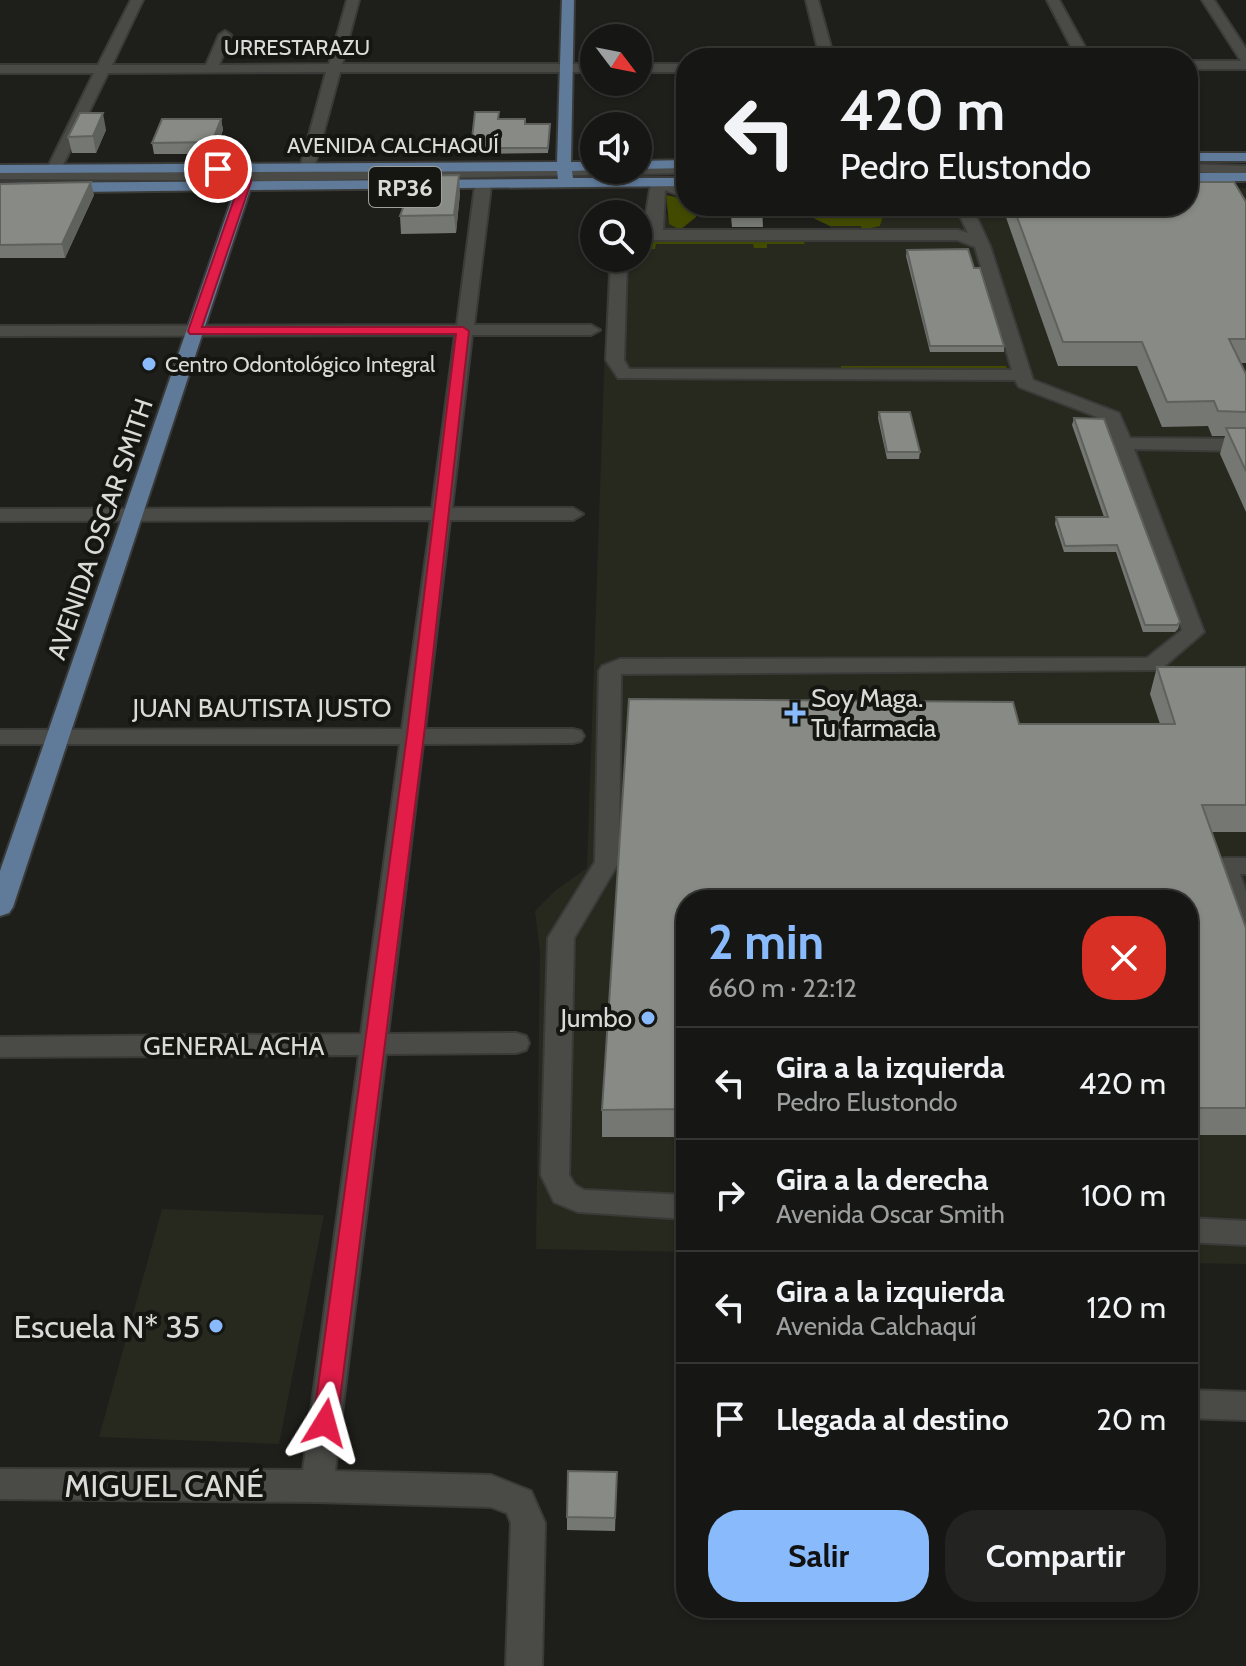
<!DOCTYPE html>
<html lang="es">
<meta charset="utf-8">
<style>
:root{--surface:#161714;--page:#232422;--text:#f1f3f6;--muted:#9e9fa0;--line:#353634;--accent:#89bafc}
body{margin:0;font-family:Cabin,sans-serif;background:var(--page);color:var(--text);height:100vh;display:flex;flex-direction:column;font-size:30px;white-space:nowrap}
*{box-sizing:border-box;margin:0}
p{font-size:26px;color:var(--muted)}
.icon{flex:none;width:44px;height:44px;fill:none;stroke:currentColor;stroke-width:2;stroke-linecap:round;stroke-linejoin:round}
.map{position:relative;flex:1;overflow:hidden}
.panel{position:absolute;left:676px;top:890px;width:522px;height:728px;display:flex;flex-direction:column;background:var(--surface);border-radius:32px;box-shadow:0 2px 6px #0004,0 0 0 2px var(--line)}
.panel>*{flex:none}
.guide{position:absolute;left:676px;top:48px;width:522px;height:168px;border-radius:32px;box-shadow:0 2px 6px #0004,0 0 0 2px var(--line);background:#161714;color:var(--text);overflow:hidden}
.needle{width:52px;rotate:122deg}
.fabs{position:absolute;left:580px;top:24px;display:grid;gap:16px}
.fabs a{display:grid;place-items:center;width:72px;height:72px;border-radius:50%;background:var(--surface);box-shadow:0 2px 6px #0004,0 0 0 2px var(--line);font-size:40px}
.pin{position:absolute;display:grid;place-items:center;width:68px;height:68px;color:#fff;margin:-34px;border:4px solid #fff;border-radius:50%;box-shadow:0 2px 8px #0007}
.me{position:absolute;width:88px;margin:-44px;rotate:8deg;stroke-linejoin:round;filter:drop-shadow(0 0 6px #0008)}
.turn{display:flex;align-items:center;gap:28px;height:168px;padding:0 32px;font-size:36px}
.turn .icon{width:104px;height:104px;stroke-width:2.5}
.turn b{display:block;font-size:56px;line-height:68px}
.round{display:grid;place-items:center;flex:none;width:84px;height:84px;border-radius:32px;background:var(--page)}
.head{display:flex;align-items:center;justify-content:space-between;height:136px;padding:0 32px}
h1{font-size:48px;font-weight:700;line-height:60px;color:var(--accent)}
.primary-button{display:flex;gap:16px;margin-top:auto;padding:16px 32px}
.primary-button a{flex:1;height:92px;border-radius:32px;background:var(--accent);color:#111;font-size:32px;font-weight:700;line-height:92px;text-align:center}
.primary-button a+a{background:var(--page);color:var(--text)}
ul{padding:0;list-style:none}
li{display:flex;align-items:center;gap:24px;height:112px;padding:0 32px;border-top:2px solid var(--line)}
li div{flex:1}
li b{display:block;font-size:30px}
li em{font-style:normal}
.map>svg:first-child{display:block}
.built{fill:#27291f}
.green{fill:#424a00}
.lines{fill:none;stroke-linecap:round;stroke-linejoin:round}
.minor-casing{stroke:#3a3b38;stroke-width:4}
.major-casing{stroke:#3a3b38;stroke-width:4}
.minor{fill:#4a4b47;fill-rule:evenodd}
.major{fill:#607a9a;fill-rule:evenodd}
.wall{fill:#757772}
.shaded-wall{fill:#5f615d}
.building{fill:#888a85;stroke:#5f615d;stroke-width:2}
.route{fill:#e11d48;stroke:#92132f;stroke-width:2}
.poi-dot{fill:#89bafc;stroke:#151612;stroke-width:3}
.labels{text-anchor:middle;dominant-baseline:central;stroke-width:8;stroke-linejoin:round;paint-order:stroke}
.far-street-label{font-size:22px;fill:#dadbd8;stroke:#151612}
.far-poi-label{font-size:22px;fill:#dadbd8;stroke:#151612;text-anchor:start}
.shield{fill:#151612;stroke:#9fa09d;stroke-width:2}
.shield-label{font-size:24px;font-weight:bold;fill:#dadbd8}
.street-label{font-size:26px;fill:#dadbd8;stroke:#151612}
.poi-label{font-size:26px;fill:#dadbd8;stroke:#151612;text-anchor:start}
.near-poi-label{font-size:32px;fill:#dadbd8;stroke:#151612;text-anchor:end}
.near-street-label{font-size:32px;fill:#dadbd8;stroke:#151612}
</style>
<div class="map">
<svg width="1246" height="1666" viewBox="0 0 1246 1666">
<rect width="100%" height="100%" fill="#1e1f1b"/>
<g class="built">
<path d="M 1246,188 L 1246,1264 L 1188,1263 L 1188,900 L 686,900 L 686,1252 L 536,1249 L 540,953 L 535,911 L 556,890 L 587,868 L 608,258 L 638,258 L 638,227 L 644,223 L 644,214 L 667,214 L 669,224 L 680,230 L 830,229 L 830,226 L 861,226 L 862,229 L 880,226 L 883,216 L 912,216 L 910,206 L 1188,206 L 1188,189 Z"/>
<path d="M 162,1209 L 324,1215 L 279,1444 L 99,1437 Z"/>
</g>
<g class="green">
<path d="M 666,195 L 686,199 L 686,206 L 695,206 L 696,217 L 680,230 L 669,224 Z"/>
<path d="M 788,206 L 880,206 L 883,216 L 880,226 L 862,230 L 861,226 L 830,226 Z"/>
<path d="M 660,237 L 663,241 L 804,242 L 805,244 L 767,244 L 767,248 L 754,248 L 753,244 L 656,244 L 655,249 L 638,249 L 638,241 Z"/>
<path d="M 841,366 L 1006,366 L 1007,369 L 841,370 Z"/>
</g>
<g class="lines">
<g class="minor-casing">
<g id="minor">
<path d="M 131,0 L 143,0 L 112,65 L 206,65 L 219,35 L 225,31 L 231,35 L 219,65 L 329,64 L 347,0 L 359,0 L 342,64 L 594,64 L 594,72 L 340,72 L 314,168 L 309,172 L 594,166 L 594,170 L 638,170 L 638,165 L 686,165 L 686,173 L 279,181 L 0,179 L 0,171 L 46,171 L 94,73 L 0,73 L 0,65 L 98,65 ZM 326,72 L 300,168 L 305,172 L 60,171 L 108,73 Z"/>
<path d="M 806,0 L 818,0 L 834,58 L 820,58 Z"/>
<path d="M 1047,0 L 1059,0 L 1091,58 L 1077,58 Z"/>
<path d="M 1202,0 L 1214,0 L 1246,49 L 1246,69 L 1188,69 L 1188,61 L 1241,61 Z"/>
<rect x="638" y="64" width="48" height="8"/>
<path d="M 1188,164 L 1246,166 L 1246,174 L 1188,172 Z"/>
<path d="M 658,179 L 686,188 L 686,198 L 665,190 L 663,230 L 958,230 L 968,233 L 961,218 L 970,206 L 986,206 L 977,218 L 990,246 L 1033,380 L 1119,413 L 1130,438 L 1246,439 L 1246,451 L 1134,449 L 1204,632 L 1160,670 L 621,674 L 619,862 L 574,938 L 569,1175 L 575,1185 L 584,1190 L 686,1195 L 686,1219 L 578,1212 L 554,1202 L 541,1175 L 548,938 L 595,862 L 599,671 L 602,666 L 620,659 L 1147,658 L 1182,630 L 1105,420 L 1019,387 L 1015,380 L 618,378 L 606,360 L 611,258 L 627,258 L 624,360 L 629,369 L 1012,370 L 975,247 L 957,240 L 638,240 L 638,230 L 648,230 L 646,214 L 651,183 Z"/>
<path d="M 483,181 L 491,186 L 474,325 L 591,325 L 600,330 L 591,335 L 472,335 L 452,508 L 573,508 L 583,514 L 573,520 L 450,520 L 425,729 L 573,729 L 581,731 L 584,736 L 581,741 L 573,743 L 423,744 L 388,1034 L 516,1033 L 526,1036 L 529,1043 L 526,1050 L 516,1053 L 386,1054 L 335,1471 L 491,1475 L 531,1491 L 545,1523 L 542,1666 L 506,1666 L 511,1523 L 507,1513 L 491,1507 L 317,1502 L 0,1499 L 0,1469 L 303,1470 L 359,1055 L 0,1057 L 0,1037 L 361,1034 L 400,744 L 0,744 L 0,730 L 402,729 L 431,520 L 0,521 L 0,509 L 432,508 L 455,335 L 0,336 L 0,326 L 457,325 L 475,186 Z"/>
<path d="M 1225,858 L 1246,858 L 1246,874 L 1240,874 L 1246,891 L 1246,937 L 1237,934 L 1233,928 L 1213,866 L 1216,860 Z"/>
<path d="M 1188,1218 L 1246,1221 L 1246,1245 L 1188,1242 Z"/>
<path d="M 1188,1390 L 1246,1392 L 1246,1420 L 1188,1418 Z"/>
</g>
</g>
<g class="major-casing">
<g id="major">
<path d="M 562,0 L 574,0 L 571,162 L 594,162 L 596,170 L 572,171 L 573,178 L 686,178 L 686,186 L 250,190 L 13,907 L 9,913 L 0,916 L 0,871 L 235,190 L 0,193 L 0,183 L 558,179 L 557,171 L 0,173 L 0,165 L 557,162 Z"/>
<rect x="1188" y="153" width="58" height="8"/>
<path d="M 686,160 L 686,168 L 638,169 L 638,161 Z"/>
<rect x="1188" y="173" width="58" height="8"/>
</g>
</g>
<use href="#minor" class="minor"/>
<use href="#major" class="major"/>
</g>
<g class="wall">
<path d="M 221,119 L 223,130 L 214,154 L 154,154 L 152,143 Z"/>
<path d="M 499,119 L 550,130 L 548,153 L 471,154 L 471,148 Z"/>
<path d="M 106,130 L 96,153 L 72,153 L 68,137 Z"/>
<path d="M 0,184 L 94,195 L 65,258 L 0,258 Z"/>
<path d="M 460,193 L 456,233 L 401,234 L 400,216 Z"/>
<path d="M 1246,202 L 1246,363 L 1241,363 L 1246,374 L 1246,512 L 1220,454 L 1225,436 L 1212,436 L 1208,426 L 1162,427 L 1137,366 L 1058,366 L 1002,206 L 1188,206 Z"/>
<path d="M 730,206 L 762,206 L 763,227 L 732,227 Z"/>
<path d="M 907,250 L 974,268 L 1004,346 L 1004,352 L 930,352 L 906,256 Z"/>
<path d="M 879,412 L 920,452 L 919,459 L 887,459 L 878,418 Z"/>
<path d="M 1074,418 L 1180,622 L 1178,629 L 1175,632 L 1143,632 L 1116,552 L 1064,552 L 1055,524 L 1056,517 L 1104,517 L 1072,425 Z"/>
<path d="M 1157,667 L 1246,667 L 1246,832 L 1212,832 L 1246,928 L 1246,1135 L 1188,1135 L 1188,900 L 686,900 L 686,1137 L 602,1137 L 602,1110 L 629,699 L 1013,702 L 1019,724 L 1160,724 L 1150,694 Z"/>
<path d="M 617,1472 L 615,1531 L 567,1530 L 567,1517 Z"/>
</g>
<g class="shaded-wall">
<path d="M 103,113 L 106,130 L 96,153 L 93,136 Z"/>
<path d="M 221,119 L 223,130 L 214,154 L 212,142 Z"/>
<path d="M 459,175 L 460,193 L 456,233 L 454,215 Z"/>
<path d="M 91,182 L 94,195 L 65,258 L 62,244 Z"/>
</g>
<g class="building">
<path d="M 475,112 L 499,112 L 498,119 L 525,119 L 525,124 L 550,124 L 548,148 L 471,148 Z"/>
<path d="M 80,113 L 103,113 L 93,136 L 68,137 Z"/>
<path d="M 162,119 L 221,119 L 212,142 L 152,143 Z"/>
<path d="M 459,175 L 454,215 L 400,216 L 415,176 Z"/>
<path d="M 91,182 L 62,244 L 0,245 L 0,184 Z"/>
<path d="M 1188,182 L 1234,182 L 1246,202 L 1246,339 L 1229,339 L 1246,374 L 1246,412 L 1218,411 L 1214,401 L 1167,402 L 1142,342 L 1063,342 L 1013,206 L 1188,206 Z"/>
<path d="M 731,206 L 762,206 L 763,217 L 732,217 Z"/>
<path d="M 968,249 L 974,268 L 980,268 L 1004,346 L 930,346 L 907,250 Z"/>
<path d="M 879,412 L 910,412 L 920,452 L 887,452 Z"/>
<path d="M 1074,418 L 1104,419 L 1180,622 L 1177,625 L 1145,625 L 1117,545 L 1065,546 L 1056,517 L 1108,517 Z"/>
<path d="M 1226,428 L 1246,428 L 1246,471 Z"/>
<path d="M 1157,667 L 1246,667 L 1246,805 L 1202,805 L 1246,928 L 1246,1108 L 1188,1108 L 1188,900 L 686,900 L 686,1109 L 602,1110 L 629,699 L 1013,702 L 1019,724 L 1175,724 Z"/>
<path d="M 568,1471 L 617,1472 L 615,1518 L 567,1517 Z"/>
</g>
<path class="route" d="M 214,166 L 249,166 L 251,182 L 202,327 L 463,327 L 469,331 L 424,735 L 337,1423 L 334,1431 L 325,1434 L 316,1431 L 313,1423 L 407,735 L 456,334 L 190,334 L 188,331 L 240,182 L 240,172 L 214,171 Z"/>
<g class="poi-dot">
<circle cx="149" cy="364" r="8"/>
<path d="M791 701h8v8h8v8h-8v8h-8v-8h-8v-8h8z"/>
<circle cx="648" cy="1018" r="8"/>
<circle cx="216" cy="1326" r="8"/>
</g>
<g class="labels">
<g class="far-street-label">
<text x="297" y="47">URRESTARAZU</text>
<text x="393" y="145">AVENIDA CALCHAQUÍ</text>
</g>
<g class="far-poi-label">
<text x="165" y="364">Centro Odontológico Integral</text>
</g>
<rect class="shield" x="369" y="167" width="72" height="40" rx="6"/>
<g class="shield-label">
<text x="405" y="187">RP36</text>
</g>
<g class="street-label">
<text transform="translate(100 529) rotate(-71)">AVENIDA OSCAR SMITH</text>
<text x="262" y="708">JUAN BAUTISTA JUSTO</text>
<text x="234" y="1046">GENERAL ACHA</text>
</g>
<g class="poi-label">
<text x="811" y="698">Soy Maga.<tspan x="811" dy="30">Tu farmacia</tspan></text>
<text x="632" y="1018" text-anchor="end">Jumbo</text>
</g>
<g class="near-poi-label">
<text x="200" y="1326">Escuela N* 35</text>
</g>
<g class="near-street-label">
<text x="164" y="1485">MIGUEL CANÉ</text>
</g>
</g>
</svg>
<div class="fabs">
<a><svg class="needle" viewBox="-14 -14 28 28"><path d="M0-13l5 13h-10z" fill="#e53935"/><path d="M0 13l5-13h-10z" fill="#9e9fa0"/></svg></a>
<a><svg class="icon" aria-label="sound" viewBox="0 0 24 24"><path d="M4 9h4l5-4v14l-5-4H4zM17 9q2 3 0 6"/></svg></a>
<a><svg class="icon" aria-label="search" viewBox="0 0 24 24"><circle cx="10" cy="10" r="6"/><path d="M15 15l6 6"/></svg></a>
</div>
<div class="pin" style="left:218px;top:169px;background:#d93025"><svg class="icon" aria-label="arrive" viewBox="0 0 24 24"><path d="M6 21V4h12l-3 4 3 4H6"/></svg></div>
<svg class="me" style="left:325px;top:1423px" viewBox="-20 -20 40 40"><path d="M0-17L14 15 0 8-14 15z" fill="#e11d48" stroke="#fff" stroke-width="4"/></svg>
<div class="guide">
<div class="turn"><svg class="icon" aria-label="left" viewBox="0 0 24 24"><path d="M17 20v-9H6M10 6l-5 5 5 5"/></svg><div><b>420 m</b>Pedro Elustondo</div></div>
</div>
<section class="panel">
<div class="head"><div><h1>2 min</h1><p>660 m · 22:12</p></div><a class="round" style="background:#d93025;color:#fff"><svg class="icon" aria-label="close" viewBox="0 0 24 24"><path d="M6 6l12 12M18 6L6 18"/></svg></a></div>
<ul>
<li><svg class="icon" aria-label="left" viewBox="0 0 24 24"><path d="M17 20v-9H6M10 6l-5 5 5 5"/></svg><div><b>Gira a la izquierda</b><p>Pedro Elustondo</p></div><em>420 m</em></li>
<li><svg class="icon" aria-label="right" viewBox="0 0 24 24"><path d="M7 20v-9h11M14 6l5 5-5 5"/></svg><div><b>Gira a la derecha</b><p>Avenida Oscar Smith</p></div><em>100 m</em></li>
<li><svg class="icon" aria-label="left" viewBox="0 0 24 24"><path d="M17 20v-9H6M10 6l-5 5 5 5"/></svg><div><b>Gira a la izquierda</b><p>Avenida Calchaquí</p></div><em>120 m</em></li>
<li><svg class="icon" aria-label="arrive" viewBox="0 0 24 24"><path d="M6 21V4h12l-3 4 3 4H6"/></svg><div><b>Llegada al destino</b></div><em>20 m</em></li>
</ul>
<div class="primary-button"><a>Salir</a><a>Compartir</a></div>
</section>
</div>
